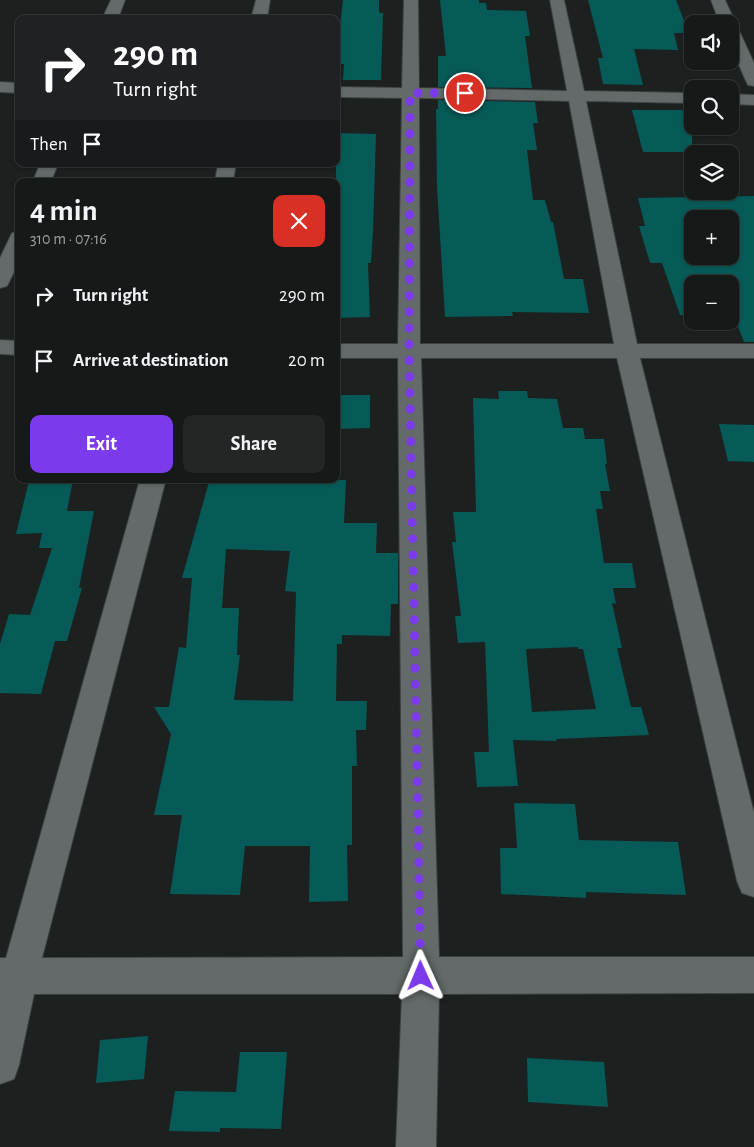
<!DOCTYPE html>
<meta charset="utf-8">
<style>
:root{--surface:#151918;--page:#222625;--text:#f1f3f6;--muted:#9da0a2;--line:#343837;--accent:#7c3aed}
body{margin:0;font-family:"Alegreya Sans",sans-serif;background:var(--page);color:var(--text);height:100vh;display:flex;flex-direction:column;font-size:19px;white-space:nowrap}
*{box-sizing:border-box;margin:0}
p{font-size:16px;color:var(--muted)}
.icon{flex:none;width:28px;height:28px;fill:none;stroke:currentColor;stroke-width:2;stroke-linecap:round;stroke-linejoin:round}
.map{position:relative;flex:1;overflow:hidden}
.details{position:absolute;left:15px;top:178px;width:325px;height:305px;display:flex;flex-direction:column;background:var(--surface);border-radius:10px;box-shadow:0 1px 4px #0004,0 0 0 1px var(--line)}
.details>*{flex:none}
.guide{position:absolute;left:15px;top:15px;width:325px;height:152px;border-radius:10px;box-shadow:0 1px 4px #0004,0 0 0 1px var(--line);background:#202124;color:#fff;overflow:hidden}
.buttons{position:absolute;left:684px;top:15px;display:grid;gap:10px}
.buttons a{display:grid;place-items:center;width:55px;height:55px;border-radius:10px;background:var(--surface);box-shadow:0 1px 4px #0004,0 0 0 1px var(--line);font-size:25px}
.pin{position:absolute;display:grid;place-items:center;width:42px;height:42px;color:#fff;margin:-21px;border:2px solid #fff;border-radius:50%;box-shadow:0 1px 5px #0007}
.me{position:absolute;width:55px;margin:-28px;rotate:359deg;stroke-linejoin:round;filter:drop-shadow(0 0 4px #0008)}
.turn{display:flex;align-items:center;gap:18px;height:105px;padding:0 15px;font-size:22px}
.turn .icon{width:65px;height:65px;stroke-width:2.5}
.turn b{display:block;font-size:35px;line-height:42px}
.then{display:flex;align-items:center;height:48px;padding:0 15px;background:#0003;gap:10px;font-size:19px}
.round{display:grid;place-items:center;flex:none;width:52px;height:52px;border-radius:10px;background:var(--page)}
.head{display:flex;align-items:center;justify-content:space-between;height:85px;padding:0 15px}
h1{font-size:30px;font-weight:700;line-height:38px}
.action{display:flex;gap:10px;margin-top:auto;padding:10px 15px}
.action a{flex:1;height:58px;border-radius:10px;background:var(--accent);color:#fff;font-size:20px;font-weight:700;line-height:58px;text-align:center}
.action a+a{background:var(--page);color:var(--text)}
ul{padding:0;list-style:none}
li{display:flex;align-items:center;gap:15px;height:65px;padding:0 15px}
li div{flex:1}
li b{display:block;font-size:19px}
li em{font-style:normal}
.map>svg:first-child{display:block}
.building{fill:#065a57;fill-rule:evenodd}
.lines{fill:none;stroke-linecap:round;stroke-linejoin:round}
.minor-casing{stroke:#3b3f3e;stroke-width:2}
.minor{fill:#646a69;fill-rule:evenodd}
.route{stroke:#7c3aed;stroke-width:9;stroke-dasharray:0 16.2}
</style>
<div class="map">
<svg width="754" height="1147" viewBox="0 0 754 1147">
<rect width="100%" height="100%" fill="#1c2120"/>
<g class="building">
<path d="M 343,0 L 379,0 L 379,13 L 383,13 L 381,80 L 343,80 L 344,64 L 336,64 Z"/>
<path d="M 440,0 L 479,0 L 479,3 L 486,3 L 487,10 L 526,11 L 530,36 L 525,36 L 532,88 L 438,87 L 438,56 L 446,56 Z"/>
<path d="M 588,0 L 676,0 L 689,33 L 674,33 L 678,50 L 634,49 L 643,85 L 603,84 L 598,58 L 603,58 Z"/>
<path d="M 438,100 L 535,102 L 538,123 L 533,123 L 537,150 L 527,150 L 533,200 L 545,200 L 551,222 L 553,222 L 564,279 L 583,279 L 589,313 L 512,312 L 513,316 L 445,317 L 437,187 L 436,109 L 438,109 Z"/>
<path d="M 632,110 L 692,110 L 692,152 L 643,152 Z"/>
<path d="M 336,133 L 376,134 L 373,231 L 371,263 L 368,263 L 370,317 L 336,318 Z"/>
<path d="M 754,196 L 754,342 L 744,342 L 733,314 L 730,314 L 730,284 L 692,284 L 692,315 L 680,315 L 662,263 L 650,263 L 639,226 L 645,226 L 638,198 ZM 692,219 L 730,219 L 730,256 L 692,256 Z"/>
<path d="M 498,391 L 527,391 L 528,398 L 557,399 L 563,428 L 583,428 L 585,439 L 604,439 L 607,464 L 605,464 L 610,491 L 600,491 L 603,509 L 596,509 L 604,563 L 632,563 L 636,588 L 613,588 L 616,604 L 612,603 L 622,648 L 617,648 L 631,707 L 641,707 L 649,735 L 556,739 L 557,741 L 513,740 L 518,786 L 477,787 L 474,752 L 489,752 L 485,642 L 458,643 L 455,616 L 461,616 L 452,542 L 456,542 L 453,512 L 476,512 L 473,398 L 499,399 ZM 578,647 L 578,649 L 583,649 L 596,709 L 532,712 L 526,649 Z"/>
<path d="M 336,395 L 370,395 L 370,428 L 336,429 Z"/>
<path d="M 719,424 L 754,425 L 754,462 L 728,461 Z"/>
<path d="M 247,479 L 346,480 L 344,523 L 377,523 L 376,553 L 398,553 L 398,604 L 391,604 L 390,636 L 342,635 L 342,644 L 337,644 L 336,701 L 367,701 L 366,730 L 356,730 L 357,766 L 352,766 L 352,845 L 347,845 L 348,901 L 309,902 L 310,846 L 245,846 L 240,895 L 170,894 L 182,815 L 154,815 L 171,734 L 154,707 L 169,707 L 179,647 L 186,648 L 192,578 L 182,578 L 209,482 L 232,484 L 232,481 L 247,482 ZM 226,549 L 290,551 L 285,591 L 296,592 L 293,701 L 234,700 L 240,655 L 237,655 L 239,608 L 222,608 Z"/>
<path d="M 73,480 L 67,511 L 94,511 L 79,588 L 82,588 L 67,641 L 55,641 L 41,694 L 0,693 L 0,644 L 9,614 L 30,615 L 52,548 L 39,548 L 42,533 L 16,534 L 29,481 Z"/>
<path d="M 514,803 L 575,804 L 579,840 L 678,842 L 686,895 L 586,892 L 586,898 L 501,894 L 500,848 L 517,848 Z"/>
<path d="M 148,1036 L 144,1079 L 96,1083 L 100,1040 Z"/>
<path d="M 240,1052 L 287,1052 L 281,1129 L 220,1128 L 220,1132 L 169,1131 L 175,1091 L 236,1092 Z"/>
<path d="M 527,1058 L 604,1062 L 608,1107 L 528,1102 Z"/>
</g>
<g class="lines">
<g class="minor-casing">
<g id="minor">
<path d="M 111,0 L 125,0 L 118,19 L 102,19 Z"/>
<path d="M 256,0 L 270,0 L 267,19 L 251,19 Z"/>
<path d="M 404,0 L 418,0 L 419,88 L 567,91 L 550,0 L 564,0 L 584,91 L 692,93 L 692,103 L 586,101 L 637,344 L 754,344 L 754,358 L 640,358 L 754,813 L 754,897 L 742,893 L 737,881 L 617,358 L 421,358 L 439,957 L 754,957 L 754,993 L 439,994 L 436,1147 L 396,1147 L 402,994 L 34,994 L 19,1065 L 14,1079 L 0,1084 L 0,958 L 6,958 L 140,479 L 166,479 L 42,958 L 403,957 L 398,358 L 336,358 L 336,344 L 398,344 L 402,98 L 336,97 L 336,87 L 402,88 ZM 419,98 L 569,101 L 614,344 L 420,344 Z"/>
<path d="M 711,0 L 725,0 L 754,63 L 754,86 L 748,85 L 746,81 L 730,45 L 730,24 L 720,24 Z"/>
<path d="M 0,82 L 19,83 L 19,93 L 0,92 Z"/>
<path d="M 730,94 L 754,95 L 754,105 L 730,104 Z"/>
<path d="M 40,164 L 58,164 L 51,181 L 33,181 Z"/>
<path d="M 218,164 L 236,164 L 233,181 L 215,181 Z"/>
<path d="M 19,231 L 19,262 L 7,286 L 0,288 L 0,258 L 12,233 Z"/>
<path d="M 0,340 L 19,341 L 19,355 L 0,354 Z"/>
</g>
</g>
<use href="#minor" class="minor"/>
</g>
<g class="lines">
<path class="route" d="M 421,976 L 409,350 L 410,93 L 465,93"/>
</g>
</svg>
<div class="buttons">
<a><svg class="icon" aria-label="sound" viewBox="0 0 24 24"><path d="M4 9h4l5-4v14l-5-4H4zM17 9q2 3 0 6"/></svg></a>
<a><svg class="icon" aria-label="search" viewBox="0 0 24 24"><circle cx="10" cy="10" r="6"/><path d="M15 15l6 6"/></svg></a>
<a><svg class="icon" aria-label="layers" viewBox="0 0 24 24"><path d="M12 4l9 5-9 5-9-5zM3 14l9 5 9-5"/></svg></a>
<a>+</a>
<a>−</a>
</div>
<div class="pin" style="left:465px;top:93px;background:#d93025"><svg class="icon" aria-label="arrive" viewBox="0 0 24 24"><path d="M6 21V4h12l-3 4 3 4H6"/></svg></div>
<svg class="me" style="left:421px;top:976px" viewBox="-20 -20 40 40"><path d="M0-17L14 15 0 8-14 15z" fill="#7c3aed" stroke="#fff" stroke-width="4"/></svg>
<div class="guide">
<div class="turn"><svg class="icon" aria-label="right" viewBox="0 0 24 24"><path d="M7 20v-9h11M14 6l5 5-5 5"/></svg><div><b>290 m</b>Turn right</div></div>
<div class="then">Then<svg class="icon" aria-label="arrive" viewBox="0 0 24 24"><path d="M6 21V4h12l-3 4 3 4H6"/></svg></div>
</div>
<section class="details">
<div class="head"><div><h1>4 min</h1><p>310 m · 07:16</p></div><a class="round" style="background:#d93025;color:#fff"><svg class="icon" aria-label="close" viewBox="0 0 24 24"><path d="M6 6l12 12M18 6L6 18"/></svg></a></div>
<ul>
<li><svg class="icon" aria-label="right" viewBox="0 0 24 24"><path d="M7 20v-9h11M14 6l5 5-5 5"/></svg><div><b>Turn right</b></div><em>290 m</em></li>
<li><svg class="icon" aria-label="arrive" viewBox="0 0 24 24"><path d="M6 21V4h12l-3 4 3 4H6"/></svg><div><b>Arrive at destination</b></div><em>20 m</em></li>
</ul>
<div class="action"><a>Exit</a><a>Share</a></div>
</section>
</div>
